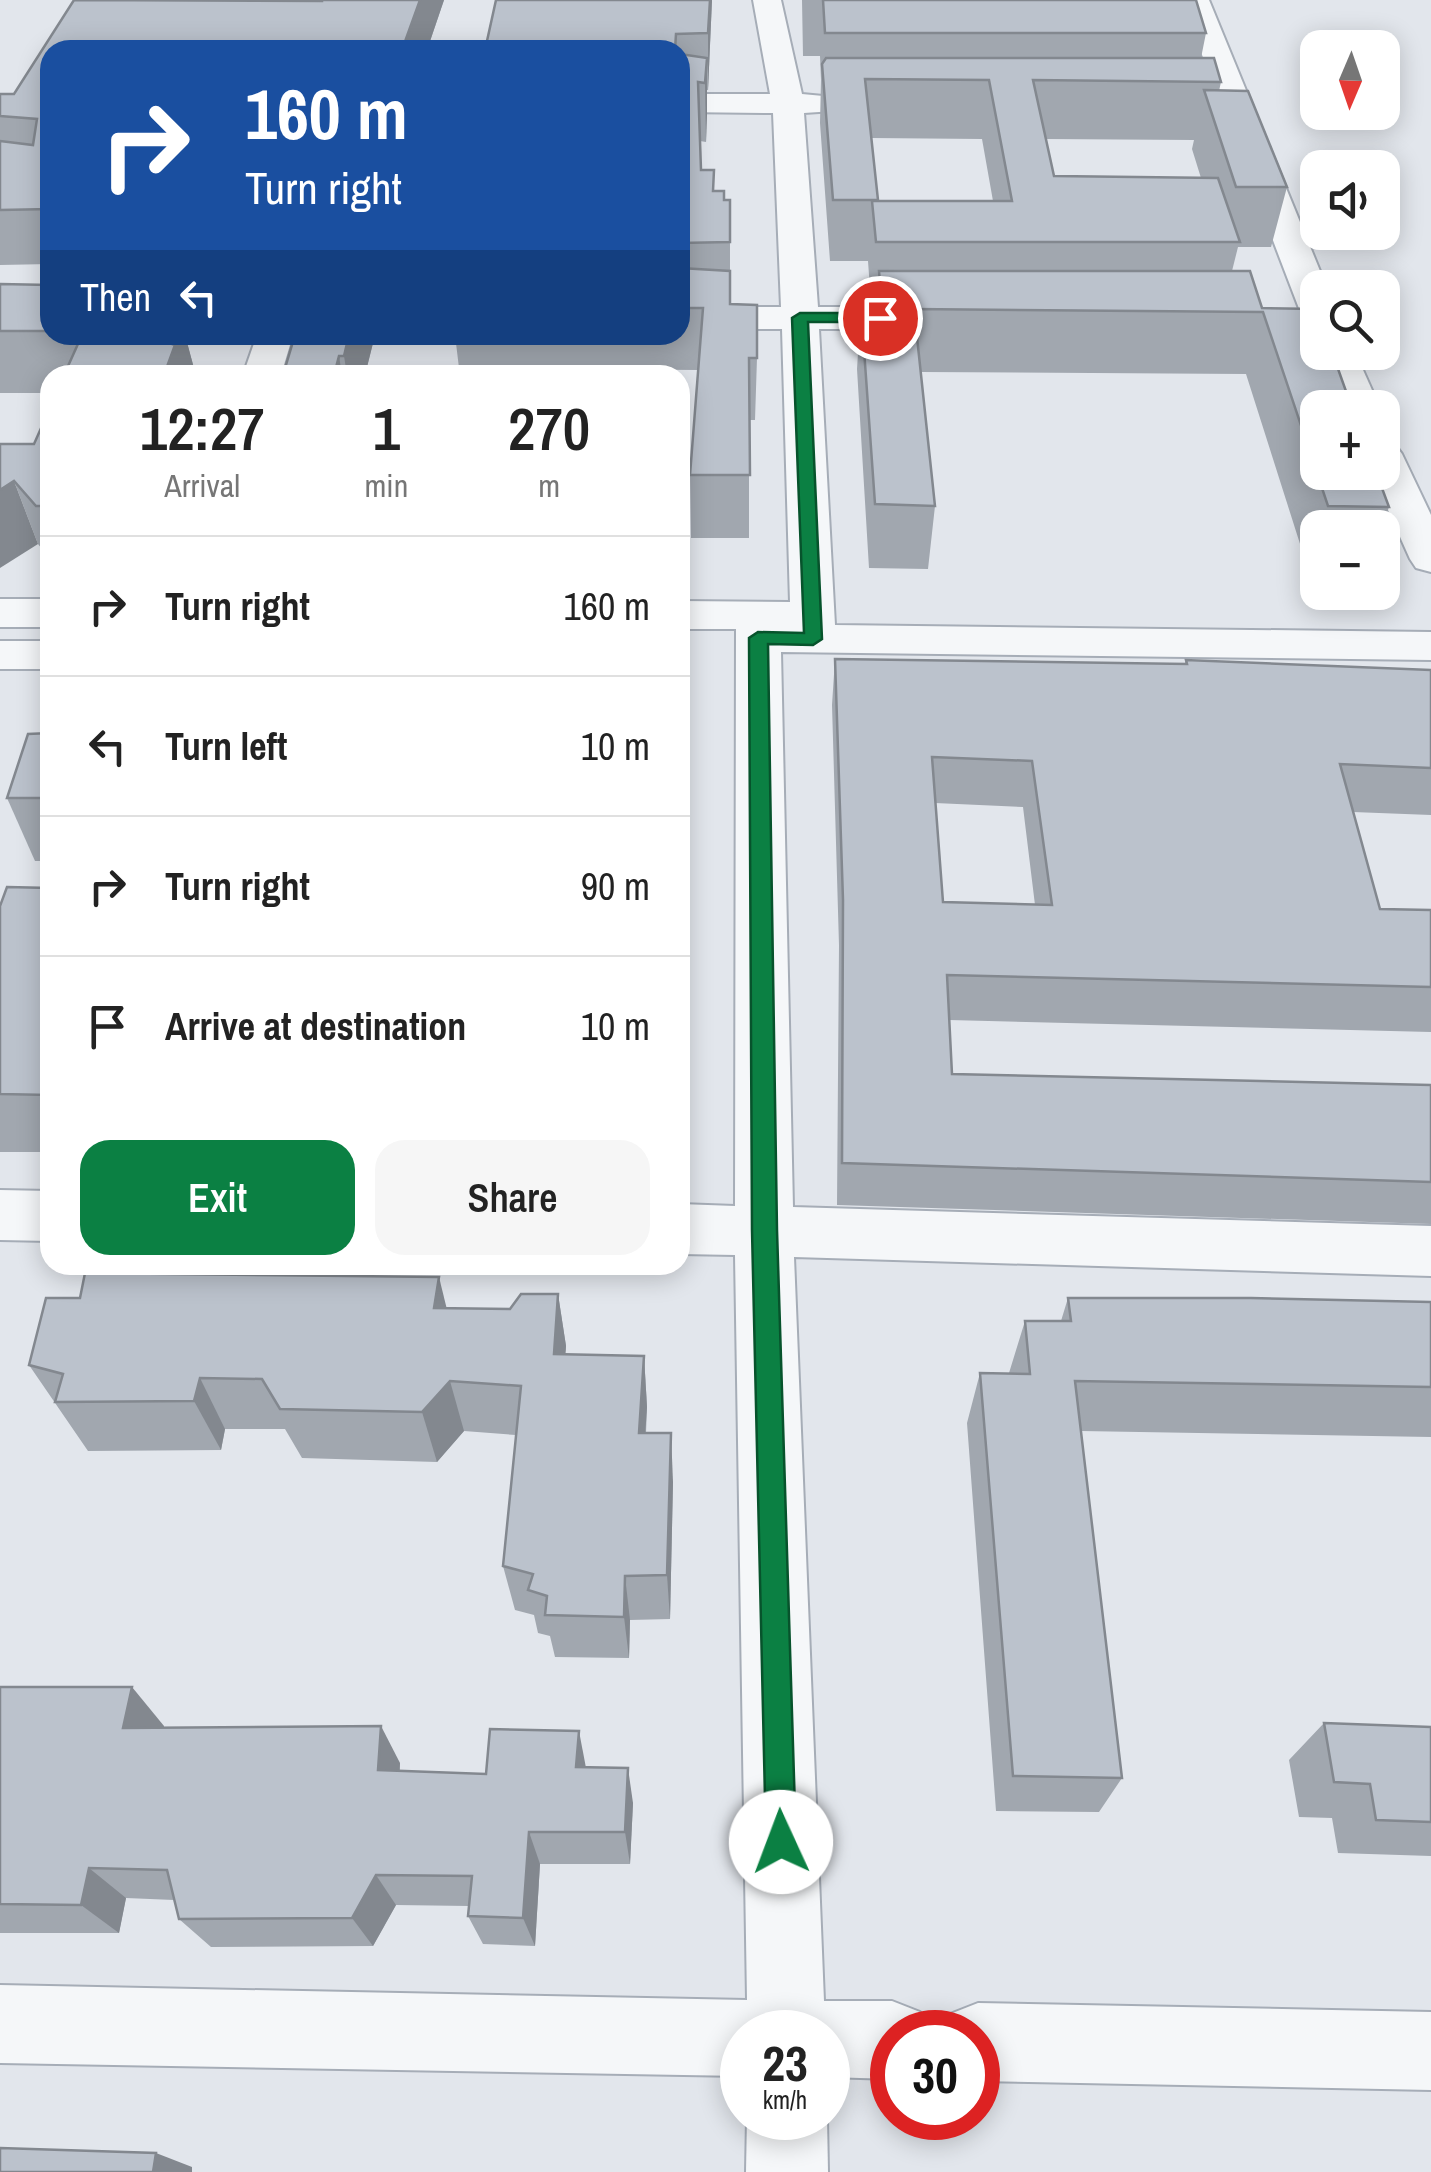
<!DOCTYPE html>
<meta charset="utf-8">
<style>
:root{--surface:#fff;--page:#f6f6f6;--text:#222;--muted:#767676;--line:#e0e0e0;--accent:#0b8043}
body{margin:0;font-family:"Archivo Narrow",sans-serif;background:var(--page);color:var(--text);height:100vh;display:flex;flex-direction:column;font-size:38px;white-space:nowrap}
*{box-sizing:border-box;margin:0}
p{font-size:32px;color:var(--muted)}
.icon{flex:none;width:55px;height:55px;fill:none;stroke:currentColor;stroke-width:2;stroke-linecap:round;stroke-linejoin:round}
.map{position:relative;flex:1;overflow:hidden}
.sheet{position:absolute;left:40px;top:365px;width:650px;height:910px;display:flex;flex-direction:column;background:var(--surface);border-radius:30px;box-shadow:0 5px 25px #0003}
.sheet>*{flex:none}
.guide{position:absolute;left:40px;top:40px;width:650px;height:305px;border-radius:30px;box-shadow:0 5px 25px #0003;background:#1a4fa0;color:#fff;overflow:hidden}
.needle{width:65px;rotate:182deg}
.buttons{position:absolute;left:1300px;top:30px;display:grid;gap:20px}
.buttons a{display:grid;place-items:center;width:100px;height:100px;border-radius:20px;background:var(--surface);box-shadow:0 5px 25px #0003;font-size:50px}
.speed{position:absolute;left:720px;top:2010px;display:flex;gap:20px;font-size:50px;font-weight:700;text-align:center}
.speed>*{display:grid;place-content:center;width:130px;height:130px;border-radius:50%;background:var(--surface);box-shadow:0 5px 25px #0003;line-height:1}
.speed small{font-size:25px;font-weight:400}
.speed .limit{border:15px solid #d22;background:#fff;color:#111}
.pin{position:absolute;display:grid;place-items:center;width:85px;height:85px;color:#fff;margin:-42px;border:5px solid #fff;border-radius:50%;box-shadow:0 2px 10px #0007}
.me{position:absolute;width:110px;margin:-55px;rotate:358deg;stroke-linejoin:round;filter:drop-shadow(0 0 8px #0008)}
.turn{display:flex;align-items:center;gap:35px;height:210px;padding:0 40px;font-size:45px}
.turn .icon{width:130px;height:130px;stroke-width:2.5}
.turn b{display:block;font-size:70px;line-height:85px}
.then{display:flex;align-items:center;height:95px;padding:0 40px;background:#0003;gap:20px;font-size:38px}
.eta{display:flex;justify-content:space-evenly;align-items:center;height:170px;text-align:center}
.eta b{font-size:60px;font-weight:600;line-height:70px}
.action{display:flex;gap:20px;margin-top:auto;padding:20px 40px}
.action a{flex:1;height:115px;border-radius:30px;background:var(--accent);color:#fff;font-size:40px;font-weight:600;line-height:115px;text-align:center}
.action a+a{background:var(--page);color:var(--text)}
ul{padding:0;list-style:none}
li{display:flex;align-items:center;gap:30px;height:140px;padding:0 40px;border-top:2px solid var(--line)}
li div{flex:1}
li b{display:block;font-size:38px}
li em{font-style:normal}
.map>svg:first-child{display:block}
.lines{fill:none;stroke-linecap:round;stroke-linejoin:round}
.street-casing{stroke:#a6adb7;stroke-width:4}
.street{fill:#f5f7f9;fill-rule:evenodd}
.wall{fill:#a1a7af;fill-rule:evenodd}
.shaded-wall{fill:#83888f}
.building{fill:#bbc2cc;stroke:#83888f;stroke-width:2.5;fill-rule:evenodd}
.route{fill:#0b8043;stroke:#07532c;stroke-width:2.5}
</style>
<div class="map">
<svg width="1431" height="2172" viewBox="0 0 1431 2172">
<rect width="100%" height="100%" fill="#e2e6ec"/>
<g class="lines">
<g class="street-casing">
<g id="street">
<path d="M 753,0 L 781,0 L 802,94 L 834,97 L 839,104 L 834,111 L 804,113 L 818,307 L 935,307 L 948,310 L 953,318 L 948,326 L 935,329 L 819,329 L 835,625 L 1431,632 L 1431,660 L 781,652 L 793,1207 L 1431,1226 L 1431,1276 L 794,1257 L 824,2001 L 892,2001 L 920,2012 L 928,2032 L 892,2032 L 892,2079 L 828,2077 L 828,2032 L 742,2032 L 742,2076 L 0,2063 L 0,1985 L 747,2000 L 735,1255 L 680,1254 L 680,1204 L 735,1206 L 736,629 L 680,629 L 680,601 L 790,602 L 782,329 L 680,329 L 680,307 L 781,307 L 773,113 L 680,112 L 680,94 L 770,94 Z"/>
<path d="M 1181,0 L 1209,0 L 1327,288 L 1318,288 L 1318,322 L 1305,319 L 1300,311 Z"/>
<path d="M 257,335 L 293,335 L 281,375 L 243,375 Z"/>
<path d="M 1318,352 L 1355,352 L 1380,408 L 1341,408 Z"/>
<path d="M 1382,442 L 1396,446 L 1402,454 L 1431,515 L 1431,572 L 1416,568 L 1410,559 L 1371,472 L 1382,472 Z"/>
<rect x="0" y="599" width="50" height="28"/>
<rect x="0" y="641" width="50" height="28"/>
<path d="M 0,1190 L 50,1191 L 50,1241 L 0,1240 Z"/>
<path d="M 978,2003 L 1431,2012 L 1431,2090 L 978,2081 L 978,2032 L 943,2032 L 950,2014 Z"/>
<path d="M 747,2118 L 827,2118 L 828,2172 L 746,2172 Z"/>
</g>
</g>
<use href="#street" class="street"/>
</g>
<g class="wall">
<path d="M 74,0 L 310,0 L 322,1 L 322,0 L 444,0 L 427,50 L 50,50 L 50,264 L 0,265 L 0,94 L 14,94 Z"/>
<path d="M 712,0 L 708,90 L 707,90 L 706,142 L 700,141 L 701,170 L 714,191 L 724,200 L 730,200 L 730,304 L 757,358 L 755,420 L 749,420 L 749,538 L 691,538 L 690,475 L 698,370 L 459,368 L 455,335 L 680,335 L 680,50 L 485,50 Z"/>
<path d="M 802,0 L 1196,0 L 1206,33 L 1201,58 L 1221,82 L 1219,91 L 1287,187 L 1271,247 L 1238,247 L 1232,271 L 1262,308 L 1389,507 L 1382,528 L 1318,528 L 1318,569 L 1308,569 L 1246,374 L 921,372 L 935,506 L 928,569 L 869,568 L 857,369 L 861,307 L 876,307 L 876,303 L 871,303 L 868,261 L 830,261 L 820,123 L 821,80 L 820,56 L 803,56 ZM 871,138 L 982,139 L 993,201 L 878,201 ZM 1046,139 L 1194,140 L 1192,149 L 1201,178 L 1054,176 Z"/>
<path d="M 0,284 L 50,285 L 50,335 L 185,335 L 195,372 L 194,375 L 50,375 L 50,393 L 0,393 Z"/>
<path d="M 295,335 L 373,335 L 374,339 L 365,375 L 283,375 Z"/>
<path d="M 50,408 L 50,559 L 38,544 L 0,444 L 34,444 Z"/>
<path d="M 835,659 L 1185,664 L 1186,660 L 1431,670 L 1431,815 L 1353,812 L 1380,909 L 1431,910 L 1431,1032 L 949,1020 L 952,1074 L 1431,1085 L 1431,1224 L 837,1205 L 839,945 L 832,705 ZM 935,803 L 1023,807 L 1035,905 L 943,902 Z"/>
<path d="M 50,733 L 50,861 L 35,861 L 7,798 Z"/>
<path d="M 50,888 L 50,1152 L 0,1152 L 0,906 Z"/>
<path d="M 558,1294 L 566,1346 L 565,1355 L 644,1356 L 647,1407 L 646,1433 L 673,1482 L 670,1619 L 630,1620 L 629,1658 L 555,1657 L 550,1636 L 538,1633 L 534,1615 L 515,1610 L 503,1566 L 516,1435 L 464,1431 L 437,1462 L 302,1458 L 285,1429 L 225,1429 L 221,1450 L 88,1451 L 29,1365 L 447,1308 L 510,1309 Z"/>
<path d="M 1068,1298 L 1431,1302 L 1431,1437 L 1081,1431 L 1122,1778 L 1099,1812 L 996,1811 L 967,1423 L 980,1373 L 1009,1373 L 1025,1321 L 1061,1321 Z"/>
<path d="M 0,1687 L 164,1726 L 164,1727 L 400,1763 L 400,1771 L 486,1774 L 586,1767 L 633,1803 L 630,1864 L 540,1864 L 535,1946 L 483,1944 L 468,1916 L 469,1906 L 396,1905 L 373,1946 L 211,1947 L 179,1919 L 174,1900 L 126,1898 L 119,1933 L 0,1933 Z"/>
<path d="M 1324,1723 L 1431,1727 L 1431,1856 L 1338,1853 L 1332,1818 L 1299,1817 L 1289,1760 Z"/>
</g>
<g class="shaded-wall">
<path d="M 420,0 L 444,0 L 427,50 L 402,50 Z"/>
<path d="M 710,0 L 712,0 L 708,90 L 708,33 Z"/>
<path d="M 707,58 L 707,116 L 706,142 L 705,83 Z"/>
<path d="M 168,335 L 185,335 L 195,372 L 194,375 L 164,375 L 166,342 Z"/>
<path d="M 349,335 L 373,335 L 374,339 L 365,375 L 347,375 L 344,356 Z"/>
<path d="M 339,356 L 342,375 L 334,375 Z"/>
<path d="M 14,481 L 38,544 L 0,568 L 0,490 Z"/>
<path d="M 439,1277 L 452,1330 L 434,1308 Z"/>
<path d="M 558,1294 L 566,1346 L 562,1405 L 554,1354 Z"/>
<path d="M 644,1356 L 647,1407 L 642,1481 L 639,1433 Z"/>
<path d="M 200,1378 L 225,1429 L 221,1450 L 194,1401 Z"/>
<path d="M 450,1381 L 464,1431 L 437,1462 L 422,1412 Z"/>
<path d="M 671,1433 L 673,1482 L 670,1619 L 667,1575 Z"/>
<path d="M 625,1576 L 630,1620 L 629,1658 L 624,1617 Z"/>
<path d="M 132,1687 L 164,1726 L 157,1764 L 123,1728 Z"/>
<path d="M 381,1726 L 400,1763 L 397,1805 L 378,1770 Z"/>
<path d="M 579,1731 L 586,1768 L 576,1767 Z"/>
<path d="M 628,1768 L 633,1803 L 630,1864 L 625,1832 Z"/>
<path d="M 529,1832 L 540,1864 L 535,1946 L 523,1918 Z"/>
<path d="M 89,1868 L 126,1898 L 119,1933 L 81,1905 Z"/>
<path d="M 376,1875 L 396,1905 L 373,1946 L 352,1918 Z"/>
<path d="M 156,2153 L 192,2167 L 192,2172 L 153,2172 Z"/>
</g>
<g class="building">
<path d="M 74,0 L 322,1 L 322,0 L 420,0 L 402,50 L 50,50 L 50,209 L 0,210 L 0,141 L 33,145 L 37,119 L 0,116 L 0,94 L 14,94 Z"/>
<path d="M 496,0 L 710,0 L 708,33 L 676,34 L 675,50 L 485,50 Z"/>
<path d="M 823,0 L 1196,0 L 1206,33 L 825,33 Z"/>
<path d="M 680,54 L 707,58 L 705,83 L 698,82 L 701,170 L 714,170 L 713,191 L 724,191 L 724,200 L 730,200 L 730,242 L 680,243 Z"/>
<path d="M 826,58 L 1214,58 L 1221,82 L 1033,80 L 1054,176 L 1218,178 L 1240,242 L 876,242 L 872,201 L 1012,201 L 989,80 L 865,79 L 878,200 L 833,200 L 822,64 Z"/>
<path d="M 1204,90 L 1248,91 L 1287,187 L 1236,187 Z"/>
<path d="M 680,268 L 730,271 L 730,304 L 757,305 L 757,358 L 749,358 L 750,475 L 690,475 L 703,308 L 680,308 Z"/>
<path d="M 879,271 L 1250,271 L 1262,308 L 1316,309 L 1318,313 L 1318,352 L 1332,352 L 1352,408 L 1318,408 L 1318,472 L 1376,472 L 1389,507 L 1328,506 L 1263,312 L 914,309 L 935,506 L 875,504 L 861,307 L 882,307 Z"/>
<path d="M 0,284 L 50,285 L 50,331 L 0,331 Z"/>
<path d="M 82,335 L 168,335 L 166,342 L 175,345 L 164,375 L 64,375 Z"/>
<path d="M 295,335 L 349,335 L 344,356 L 339,356 L 334,375 L 283,375 Z"/>
<path d="M 50,408 L 50,506 L 36,506 L 14,481 L 0,490 L 0,444 L 34,444 Z"/>
<path d="M 835,659 L 1187,664 L 1186,660 L 1431,670 L 1431,768 L 1340,764 L 1380,909 L 1431,910 L 1431,987 L 947,975 L 952,1074 L 1431,1085 L 1431,1182 L 842,1163 L 843,900 ZM 932,757 L 1032,761 L 1052,905 L 943,902 Z"/>
<path d="M 50,733 L 50,798 L 7,798 L 28,734 Z"/>
<path d="M 7,887 L 50,888 L 50,1095 L 0,1094 L 0,906 Z"/>
<path d="M 85,1273 L 439,1277 L 434,1308 L 510,1309 L 521,1294 L 558,1294 L 554,1354 L 644,1356 L 639,1433 L 671,1433 L 667,1575 L 625,1576 L 624,1617 L 545,1615 L 547,1596 L 528,1590 L 533,1574 L 503,1566 L 521,1386 L 450,1381 L 422,1412 L 280,1409 L 262,1379 L 200,1378 L 194,1401 L 55,1402 L 63,1374 L 29,1365 L 46,1298 L 80,1298 Z"/>
<path d="M 1068,1298 L 1251,1298 L 1431,1302 L 1431,1387 L 1075,1381 L 1122,1778 L 1013,1776 L 980,1373 L 1030,1374 L 1025,1321 L 1071,1321 Z"/>
<path d="M 0,1687 L 132,1687 L 123,1728 L 381,1726 L 378,1770 L 486,1774 L 490,1729 L 579,1731 L 576,1767 L 628,1768 L 625,1832 L 529,1832 L 523,1918 L 468,1916 L 472,1876 L 376,1875 L 352,1918 L 179,1919 L 167,1870 L 89,1868 L 81,1905 L 0,1904 Z"/>
<path d="M 1324,1723 L 1431,1727 L 1431,1822 L 1376,1820 L 1370,1784 L 1334,1782 Z"/>
<path d="M 0,2148 L 156,2153 L 153,2172 L 0,2172 Z"/>
</g>
<path class="route" d="M 800,313 L 880,313 L 887,318 L 880,322 L 808,322 L 822,639 L 813,645 L 768,644 L 777,1230 L 796,1842 L 792,1852 L 781,1857 L 771,1852 L 766,1842 L 752,1230 L 749,638 L 758,632 L 804,633 L 792,318 Z"/>
</svg>
<div class="buttons">
<a><svg class="needle" viewBox="-14 -14 28 28"><path d="M0-13l5 13h-10z" fill="#e53935"/><path d="M0 13l5-13h-10z" fill="#767676"/></svg></a>
<a><svg class="icon" aria-label="sound" viewBox="0 0 24 24"><path d="M4 9h4l5-4v14l-5-4H4zM17 9q2 3 0 6"/></svg></a>
<a><svg class="icon" aria-label="search" viewBox="0 0 24 24"><circle cx="10" cy="10" r="6"/><path d="M15 15l6 6"/></svg></a>
<a>+</a>
<a>−</a>
</div>
<div class="speed"><div>23<small>km/h</small></div><div class="limit">30</div></div>
<div class="pin" style="left:880px;top:318px;background:#d93025"><svg class="icon" aria-label="arrive" viewBox="0 0 24 24"><path d="M6 21V4h12l-3 4 3 4H6"/></svg></div>
<svg class="me" style="left:781px;top:1842px" viewBox="-20 -20 40 40"><circle r="19" fill="#fff"/><path d="M0-13L10 11 0 6-10 11z" fill="#0b8043"/></svg>
<div class="guide">
<div class="turn"><svg class="icon" aria-label="right" viewBox="0 0 24 24"><path d="M7 20v-9h11M14 6l5 5-5 5"/></svg><div><b>160 m</b>Turn right</div></div>
<div class="then">Then<svg class="icon" aria-label="left" viewBox="0 0 24 24"><path d="M17 20v-9H6M10 6l-5 5 5 5"/></svg></div>
</div>
<section class="sheet">
<div class="eta">
<div><b>12:27</b><p>Arrival</p></div>
<div><b>1</b><p>min</p></div>
<div><b>270</b><p>m</p></div>
</div>
<ul>
<li><svg class="icon" aria-label="right" viewBox="0 0 24 24"><path d="M7 20v-9h11M14 6l5 5-5 5"/></svg><div><b>Turn right</b></div><em>160 m</em></li>
<li><svg class="icon" aria-label="left" viewBox="0 0 24 24"><path d="M17 20v-9H6M10 6l-5 5 5 5"/></svg><div><b>Turn left</b></div><em>10 m</em></li>
<li><svg class="icon" aria-label="right" viewBox="0 0 24 24"><path d="M7 20v-9h11M14 6l5 5-5 5"/></svg><div><b>Turn right</b></div><em>90 m</em></li>
<li><svg class="icon" aria-label="arrive" viewBox="0 0 24 24"><path d="M6 21V4h12l-3 4 3 4H6"/></svg><div><b>Arrive at destination</b></div><em>10 m</em></li>
</ul>
<div class="action"><a>Exit</a><a>Share</a></div>
</section>
</div>
